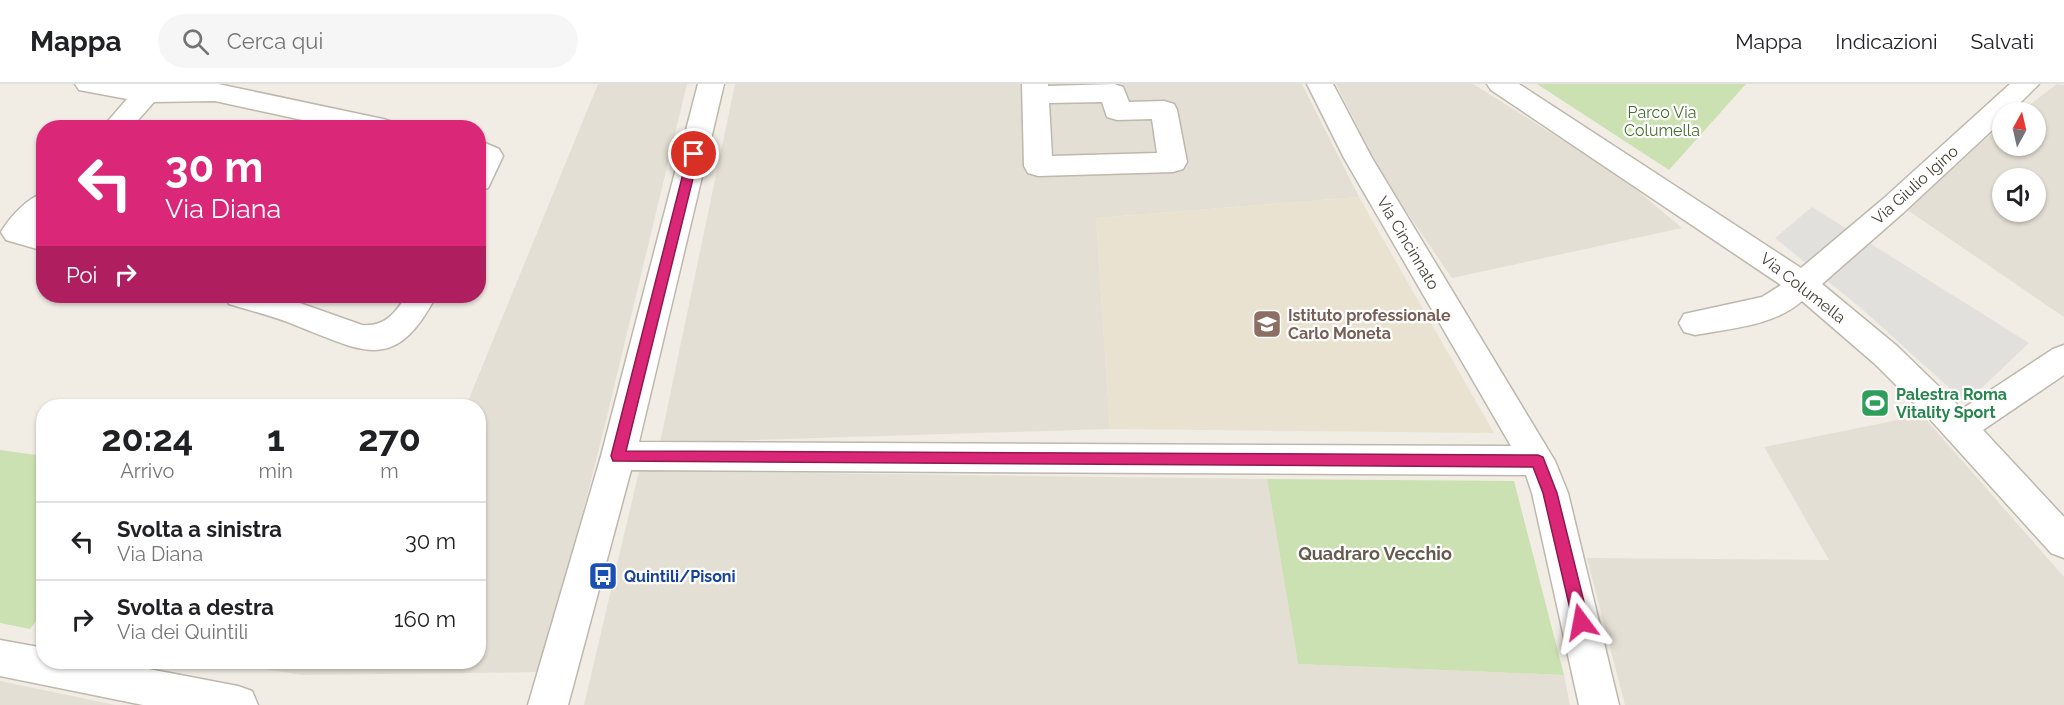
<!DOCTYPE html>
<html lang="it">
<style>
:root{--surface:#fff;--page:#f6f6f6;--text:#202124;--muted:#757577;--line:#e0e0e0}
body{margin:0;font-family:Raleway,sans-serif;background:var(--page);color:var(--text);height:100vh;display:flex;flex-direction:column;font-size:22px;white-space:nowrap}
*{box-sizing:border-box;margin:0}
p{font-size:20px;color:var(--muted)}
.icon{flex:none;width:33px;height:33px;fill:none;stroke:currentColor;stroke-width:2;stroke-linecap:round;stroke-linejoin:round}
.map{position:relative;flex:1;overflow:hidden}
.side{position:absolute;left:36px;top:315px;width:450px;height:270px;display:flex;flex-direction:column;background:var(--surface);border-radius:24px;box-shadow:0 2px 4px #0004}
.side>*{flex:none}
.top-card{position:absolute;left:36px;top:36px;width:450px;height:183px;border-radius:24px;box-shadow:0 2px 4px #0004;background:#db2777;color:#fff;overflow:hidden}
.needle{width:39px;rotate:8deg}
.tools{position:absolute;left:1992px;top:18px;display:grid;gap:12px}
.tools a{display:grid;place-items:center;width:54px;height:54px;border-radius:50%;background:var(--surface);box-shadow:0 2px 4px #0004;font-size:30px}
.pin{position:absolute;display:grid;place-items:center;width:51px;height:51px;color:#fff;margin:-26px;border:3px solid #fff;border-radius:50%;box-shadow:0 2px 6px #0007}
.me{position:absolute;width:66px;margin:-33px;rotate:347deg;stroke-linejoin:round;filter:drop-shadow(0 0 4px #0008)}
.turn{display:flex;align-items:center;gap:21px;height:126px;padding:0 30px;font-size:27px}
.turn .icon{width:78px;height:78px;stroke-width:2.5}
.turn b{display:block;font-size:42px;line-height:51px}
.then{display:flex;align-items:center;height:57px;padding:0 30px;background:#0003;gap:12px;font-size:22px}
.eta{display:flex;justify-content:space-evenly;align-items:center;height:102px;text-align:center}
.eta b{font-size:36px;font-weight:700;line-height:42px}
ul{padding:0;list-style:none}
li{display:flex;align-items:center;gap:18px;height:78px;padding:0 30px;border-top:2px solid var(--line)}
li div{flex:1}
li b{display:block;font-size:22px}
li em{font-style:normal}
header{display:flex;align-items:center;gap:36px;box-sizing:border-box;height:84px;padding:0 30px;background:var(--surface);border-bottom:2px solid var(--line)}
header strong{font-size:28px}
nav{display:flex;gap:33px;margin-inline-start:auto;font-size:21px}
.search{width:420px;height:54px;background:var(--page);display:flex;align-items:center;gap:15px;box-sizing:border-box;padding:0 21px;border-radius:33px;color:var(--muted);font-size:22px}
.map>svg:first-child{display:block}
.residential{fill:#e4dfd4;fill-rule:evenodd}
.education{fill:#e9e2d0}
.green{fill:#cce1b1}
.parking{fill:#e2e0dd}
.lines{fill:none;stroke-linecap:round;stroke-linejoin:round}
.minor-casing{stroke:#beb8ac;stroke-width:3}
.minor{fill:#fff;fill-rule:evenodd}
.route{fill:#db2777;stroke:#8e194d;stroke-width:1.5}
.labels{text-anchor:middle;dominant-baseline:central;stroke-width:4.5;stroke-linejoin:round;paint-order:stroke}
.park-label{font-size:16px;fill:#476e2f;stroke:#fff}
.street-label{font-size:16px;fill:#433d35;stroke:#fff}
.education-label{font-size:16px;font-weight:bold;fill:#785e54;stroke:#fff;text-anchor:start}
.leisure-label{font-size:16px;font-weight:bold;fill:#27864d;stroke:#fff;text-anchor:start}
.transit-label{font-size:16px;font-weight:bold;fill:#164399;stroke:#fff;text-anchor:start}
.neighbourhood-label{font-size:18px;font-weight:bold;fill:#645b4e;stroke:#fff}
</style>
<header>
<strong>Mappa</strong>
<div class="search"><svg class="icon" aria-label="search" viewBox="0 0 24 24"><circle cx="10" cy="10" r="6"/><path d="M15 15l6 6"/></svg>Cerca qui</div>
<nav><a>Mappa</a><a>Indicazioni</a><a>Salvati</a></nav>
</header>
<div class="map">
<svg width="2064" height="621" viewBox="0 0 2064 621">
<rect width="100%" height="100%" fill="#f1ede5"/>
<g class="residential">
<path d="M 598,0 L 687,0 L 602,353 L 542,588 L 302,591 L 222,578 L 478,578 L 478,322 L 466,322 Z"/>
<path d="M 735,0 L 1302,0 L 1359,113 L 1096,134 L 1110,345 L 660,359 Z"/>
<path d="M 1336,0 L 1473,0 L 1620,92 L 1682,144 L 1452,194 L 1384,95 Z"/>
<path d="M 2057,0 L 2064,1 L 2064,233 L 1900,121 L 2002,42 L 2002,62 L 2036,62 L 2036,28 L 2020,28 ZM 2002,94 L 2036,94 L 2036,128 L 2002,128 Z"/>
<path d="M 1922,331 L 2064,493 L 2064,621 L 1625,621 L 1587,474 L 1829,476 L 1764,363 Z"/>
<path d="M 639,387 L 1267,395 L 1298,580 L 1564,591 L 1570,621 L 584,621 Z"/>
<path d="M 0,597 L 115,621 L 0,621 Z"/>
</g>
<path class="education" d="M 1359,113 L 1494,349 L 1110,345 L 1096,134 Z"/>
<g class="green">
<path d="M 1537,0 L 1746,0 L 1669,86 Z"/>
<path d="M 0,366 L 43,372 L 43,528 L 30,545 L 0,539 Z"/>
<path d="M 1267,395 L 1514,397 L 1564,591 L 1298,580 Z"/>
</g>
<path class="parking" d="M 1812,123 L 2029,259 L 1966,319 L 1862,225 L 1775,154 Z"/>
<g class="lines">
<g class="minor-casing">
<g id="minor">
<path d="M 75,0 L 218,0 L 383,35 L 393,38 L 396,44 L 339,44 L 215,17 L 154,18 L 131,44 L 102,44 L 127,15 L 79,6 Z"/>
<path d="M 698,0 L 724,0 L 639,358 L 1511,362 L 1344,74 L 1307,0 L 1333,0 L 1372,74 L 1555,377 L 1568,409 L 1619,621 L 1579,621 L 1532,409 L 1526,391 L 631,386 L 568,621 L 528,621 L 601,372 Z"/>
<path d="M 1022,0 L 1048,0 L 1048,2 L 1114,0 L 1123,3 L 1129,18 L 1164,17 L 1174,20 L 1177,26 L 1187,78 L 1183,85 L 1173,88 L 1038,92 L 1028,89 L 1024,82 ZM 1102,18 L 1107,33 L 1117,36 L 1152,35 L 1157,69 L 1052,72 L 1049,19 Z"/>
<path d="M 1487,0 L 1519,0 L 1801,184 L 1883,115 L 2010,0 L 2039,0 L 2011,28 L 2002,28 L 2002,37 L 1903,129 L 1822,200 L 1897,262 L 1962,325 L 2053,265 L 2064,261 L 2064,291 L 1983,346 L 2064,433 L 2064,474 L 2051,469 L 1928,333 L 1875,280 L 1802,217 C 1774,242 1730,244 1695,251 L 1684,248 L 1679,239 L 1684,230 L 1762,213 L 1781,201 L 1491,6 Z"/>
<path d="M 478,56 L 499,65 L 503,72 L 488,104 L 478,107 Z"/>
<path d="M 44,109 L 44,138 L 38,143 L 44,145 L 44,167 L 6,156 L 1,148 C 10,133 27,114 44,109 Z"/>
<path d="M 225,212 L 280,212 L 362,241 C 384,243 395,230 406,212 L 436,212 C 395,290 364,268 295,241 C 274,232 251,227 229,220 Z"/>
<path d="M 0,556 L 44,564 L 44,578 L 112,578 L 238,602 L 252,607 L 258,621 L 143,621 L 0,592 Z"/>
</g>
</g>
<use href="#minor" class="minor"/>
</g>
<path class="route" d="M 694,66 L 699,70 L 626,367 L 1538,371 L 1543,373 L 1557,409 L 1589,538 L 1587,543 L 1581,545 L 1576,543 L 1573,538 L 1543,409 L 1533,383 L 613,377 L 611,372 L 688,70 Z"/>
<defs>
<g id="school-square" transform="scale(1.5)"><rect x="-9" y="-9" width="18" height="18" rx="4" fill="#8d6e63" stroke="#fff"/><path d="M0-5L7-2L0 1L-7-2ZM-4 1L0 2.5L4 1V4Q0 6-4 4Z" fill="#fff"/></g>
<g id="stadium-square" transform="scale(1.5)"><rect x="-9" y="-9" width="18" height="18" rx="4" fill="#2e9e5b" stroke="#fff"/><path d="M0-5a6.5 5 0 1 0 0 10a6.5 5 0 1 0 0-10ZM-3.5-1.8h7v3.6h-7Z" fill="#fff"/></g>
<g id="bus-square" transform="scale(1.5)"><rect x="-9" y="-9" width="18" height="18" rx="4" fill="#1a4fb4" stroke="#fff"/><path d="M-5-6H5V4H4V6H2V4H-2V6H-4V4H-5ZM-3.5-4V0h7V-4ZM-3.5 1.2v1.5H-2V1.2ZM2 1.2v1.5H3.5V1.2Z" fill="#fff"/></g>
</defs>
<g fill-rule="evenodd">
<use href="#school-square" x="1267" y="240"/>
<use href="#stadium-square" x="1875" y="319"/>
<use href="#bus-square" x="603" y="492"/>
</g>
<g class="labels">
<g class="park-label">
<text x="1662" y="28">Parco Via<tspan x="1662" dy="18">Columella</tspan></text>
</g>
<g class="street-label">
<text transform="translate(1915 101) rotate(-42)">Via Giulio Igino</text>
<text transform="translate(1408 159) rotate(59)">Via Cincinnato</text>
<text transform="translate(1803 204) rotate(38)">Via Columella</text>
</g>
<g class="education-label">
<text x="1288" y="231">Istituto professionale<tspan x="1288" dy="18">Carlo Moneta</tspan></text>
</g>
<g class="leisure-label">
<text x="1896" y="310">Palestra Roma<tspan x="1896" dy="18">Vitality Sport</tspan></text>
</g>
<g class="transit-label">
<text x="624" y="492">Quintili/Pisoni</text>
</g>
<g class="neighbourhood-label">
<text x="1375" y="469">Quadraro Vecchio</text>
</g>
</g>
</svg>
<div class="tools">
<a><svg class="needle" viewBox="-14 -14 28 28"><path d="M0-13l5 13h-10z" fill="#e53935"/><path d="M0 13l5-13h-10z" fill="#757577"/></svg></a>
<a><svg class="icon" aria-label="sound" viewBox="0 0 24 24"><path d="M4 9h4l5-4v14l-5-4H4zM17 9q2 3 0 6"/></svg></a>
</div>
<div class="pin" style="left:694px;top:70px;background:#d93025"><svg class="icon" aria-label="arrive" viewBox="0 0 24 24"><path d="M6 21V4h12l-3 4 3 4H6"/></svg></div>
<svg class="me" style="left:1581px;top:538px" viewBox="-20 -20 40 40"><path d="M0-17L14 15 0 8-14 15z" fill="#db2777" stroke="#fff" stroke-width="4"/></svg>
<div class="top-card">
<div class="turn"><svg class="icon" aria-label="left" viewBox="0 0 24 24"><path d="M17 20v-9H6M10 6l-5 5 5 5"/></svg><div><b>30 m</b>Via Diana</div></div>
<div class="then">Poi<svg class="icon" aria-label="right" viewBox="0 0 24 24"><path d="M7 20v-9h11M14 6l5 5-5 5"/></svg></div>
</div>
<section class="side">
<div class="eta">
<div><b>20:24</b><p>Arrivo</p></div>
<div><b>1</b><p>min</p></div>
<div><b>270</b><p>m</p></div>
</div>
<ul>
<li><svg class="icon" aria-label="left" viewBox="0 0 24 24"><path d="M17 20v-9H6M10 6l-5 5 5 5"/></svg><div><b>Svolta a sinistra</b><p>Via Diana</p></div><em>30 m</em></li>
<li><svg class="icon" aria-label="right" viewBox="0 0 24 24"><path d="M7 20v-9h11M14 6l5 5-5 5"/></svg><div><b>Svolta a destra</b><p>Via dei Quintili</p></div><em>160 m</em></li>
</ul>
</section>
</div>
